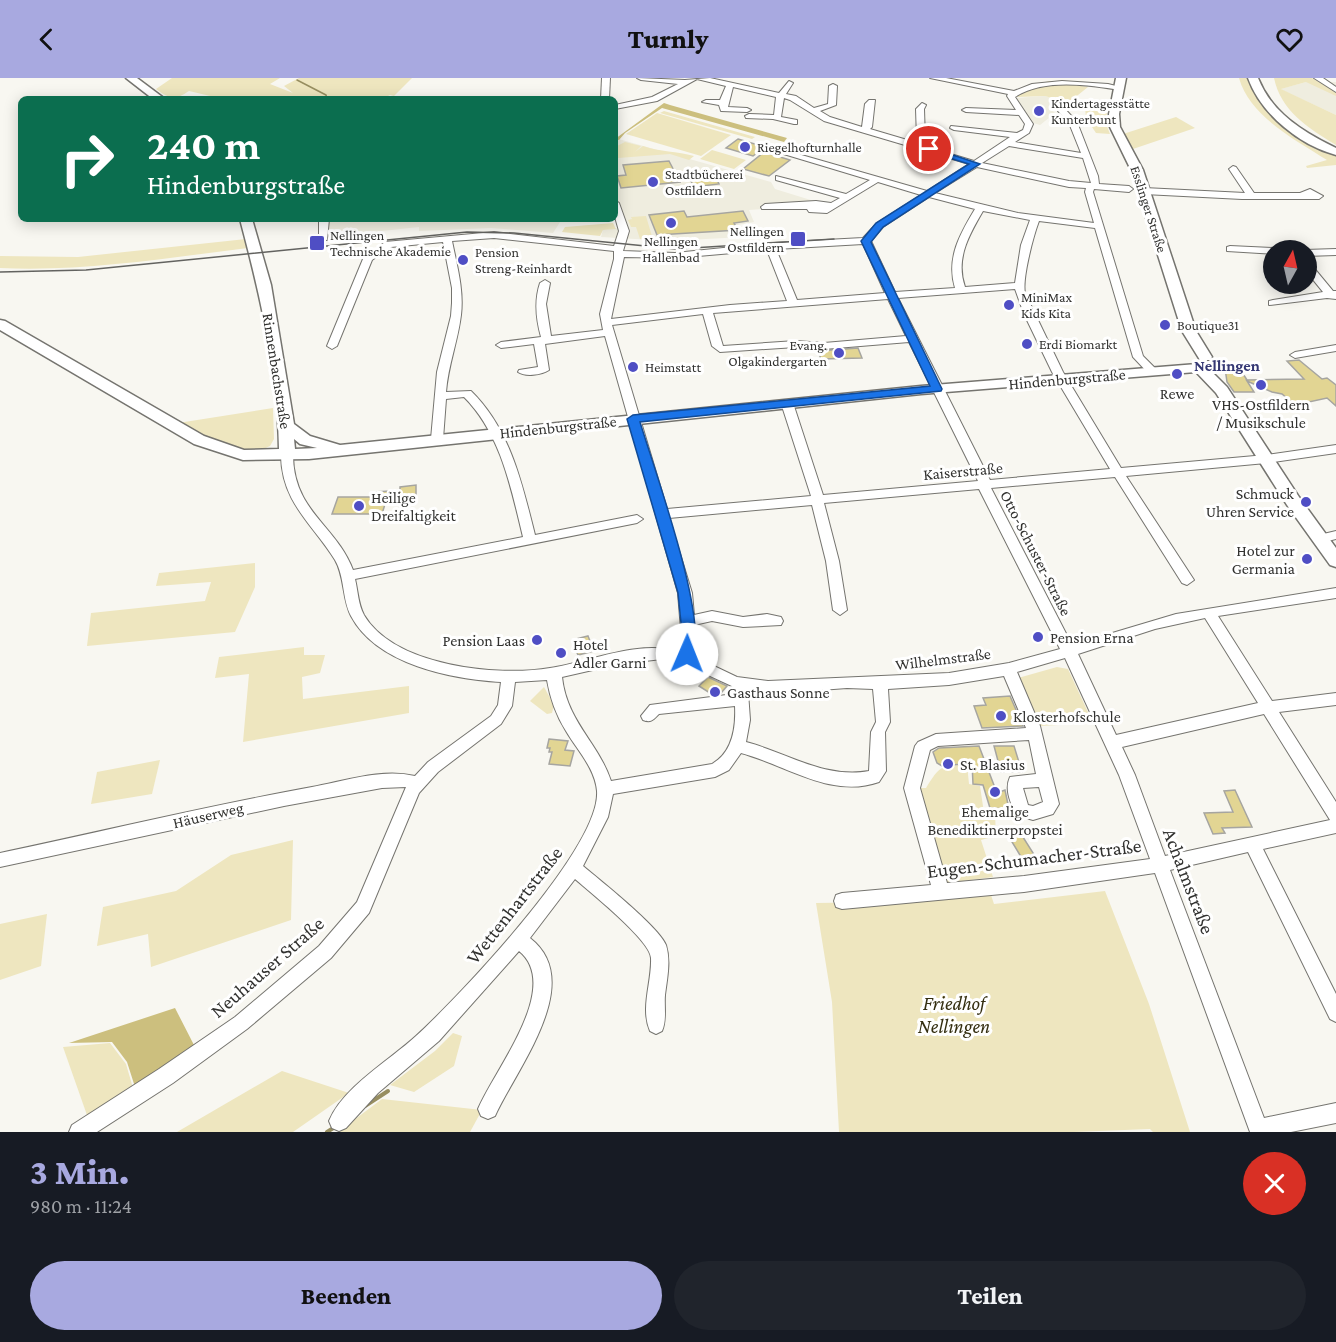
<!DOCTYPE html>
<html lang="de">
<meta charset="utf-8">
<style>
:root{--surface:#171b24;--page:#20242c;--text:#f1f3f6;--muted:#9ea1a6;--accent:#a8a9e0}
body{margin:0;font-family:"Crimson Pro",serif;background:var(--page);color:var(--text);height:100vh;display:flex;flex-direction:column;font-size:22px;white-space:nowrap}
*{box-sizing:border-box;margin:0}
p{font-size:20px;color:var(--muted)}
.icon{flex:none;width:33px;height:33px;fill:none;stroke:currentColor;stroke-width:2;stroke-linecap:round;stroke-linejoin:round}
.map{position:relative;height:1054px;overflow:hidden}
.panel{display:flex;flex-direction:column;background:var(--surface);flex:1}
.panel>*{flex:none}
.hud{position:absolute;left:18px;top:18px;width:600px;height:126px;border-radius:9px;box-shadow:0 3px 15px #0003;background:#0b6e4f;color:#fff;overflow:hidden}
.needle{width:39px;rotate:8deg}
.tools{position:absolute;left:1263px;top:162px;display:grid;gap:12px}
.tools a{display:grid;place-items:center;width:54px;height:54px;border-radius:50%;background:var(--surface);box-shadow:0 3px 15px #0003;font-size:30px}
.pin{position:absolute;display:grid;place-items:center;width:51px;height:51px;color:#fff;margin:-26px;border:3px solid #fff;border-radius:50%;box-shadow:0 2px 6px #0007}
.me{position:absolute;width:66px;margin:-33px;rotate:1deg;stroke-linejoin:round;filter:drop-shadow(0 0 4px #0008)}
.turn{display:flex;align-items:center;gap:21px;height:126px;padding:0 30px;font-size:27px}
.turn .icon{width:78px;height:78px;stroke-width:2.5}
.turn b{display:block;font-size:42px;line-height:51px}
.round{display:grid;place-items:center;flex:none;width:63px;height:63px;border-radius:32px;background:var(--page)}
.overview{display:flex;align-items:center;justify-content:space-between;height:102px;padding:0 30px}
h1{font-size:36px;font-weight:800;line-height:45px;color:var(--accent)}
.primary-button{display:flex;gap:12px;margin-top:auto;padding:12px 30px}
.primary-button a{flex:1;height:69px;border-radius:36px;background:var(--accent);color:#111;font-size:24px;font-weight:800;line-height:69px;text-align:center}
.primary-button a+a{background:var(--page);color:var(--text)}
header{display:flex;justify-content:space-between;align-items:center;height:78px;padding:0 30px;background:var(--accent);color:#111;font-size:27px;font-weight:800}
.map>svg:first-child{display:block}
.built{fill:#efeddf}
.green{fill:#eee6bf}
.forest{fill:#ccbf7e}
.lines{fill:none;stroke-linecap:round;stroke-linejoin:round}
.stream-far1{stroke:#978e60;stroke-width:1.5}
.stream{stroke:#978e60;stroke-width:4}
.building{fill:#e2d593;stroke:#a6a5a0;stroke-width:1.5}
.minor-casing{stroke:#75746f;stroke-width:2}
.major-casing{stroke:#75746f;stroke-width:3}
.minor{fill:#fff;fill-rule:evenodd}
.major{fill:#fff;fill-rule:evenodd}
.tram{stroke:#636360;stroke-width:1.5}
.route{fill:#1a73e8;stroke:#114b97;stroke-width:1.5}
.poi-dot{fill:#4f4ec4;stroke:#fff;stroke-width:2}
.labels{text-anchor:middle;dominant-baseline:central;stroke-width:6;stroke-linejoin:round;paint-order:stroke}
.far-poi-label{font-size:14px;fill:#323230;stroke:#fff;text-anchor:start}
.far-street-label{font-size:14px;fill:#323230;stroke:#fff}
.far-quarter-label{font-size:16px;font-weight:bold;fill:#353874;stroke:#fff}
.street-label{font-size:16px;fill:#323230;stroke:#fff}
.poi-label{font-size:16px;fill:#323230;stroke:#fff;text-anchor:start}
.near-street-label{font-size:20px;fill:#323230;stroke:#fff}
.near-park-label{font-size:20px;font-style:italic;fill:#342e10;stroke:#fff}
</style>
<header><svg class="icon" aria-label="back" viewBox="0 0 24 24"><path d="M15 5l-7 7 7 7"/></svg>Turnly<svg class="icon" aria-label="heart" viewBox="0 0 24 24"><path d="M12 20l-8-8c-3-5 5-10 8-4 3-6 11-1 8 4z"/></svg></header>
<div class="map">
<svg width="1336" height="1054" viewBox="0 0 1336 1054">
<rect width="100%" height="100%" fill="#f8f7f1"/>
<g class="built">
<path d="M 1306,4 L 1336,4 L 1336,37 L 1280,11 Z"/>
<path d="M 1045,18 L 1068,25 L 1060,31 L 1052,32 L 1055,35 L 1040,47 L 1033,45 L 1016,20 Z"/>
<path d="M 615,60 L 771,104 L 775,111 L 814,123 L 809,128 L 749,132 L 754,144 L 737,147 L 743,159 L 669,163 L 601,159 L 603,152 L 620,150 L 615,136 Z"/>
<path d="M 326,141 L 562,141 L 553,155 L 491,150 L 419,153 L 419,149 L 326,159 Z"/>
</g>
<g class="green">
<path d="M 172,0 L 280,0 L 270,6 L 293,15 L 284,8 L 299,0 L 412,0 L 394,18 L 390,17 L 382,21 L 223,21 L 189,13 C 174,23 170,21 156,11 Z"/>
<path d="M 1239,0 L 1249,0 C 1258,34 1308,57 1336,75 L 1336,87 L 1307,90 L 1306,88 L 1327,82 C 1296,62 1250,39 1239,0 Z"/>
<path d="M 1274,0 L 1312,0 L 1336,14 L 1336,18 L 1306,4 L 1281,11 L 1336,37 L 1336,67 C 1308,50 1281,33 1274,0 Z"/>
<path d="M 1049,3 L 1088,9 L 1068,25 L 1045,18 L 1017,19 C 1024,10 1038,6 1049,3 Z"/>
<path d="M 1085,29 L 1107,33 L 1106,46 L 1110,56 L 1096,55 L 1086,40 Z"/>
<path d="M 664,33 L 755,59 L 752,61 L 660,35 Z"/>
<path d="M 657,35 L 731,57 L 701,78 L 626,56 Z"/>
<path d="M 1176,39 L 1195,50 L 1133,71 L 1123,56 Z"/>
<path d="M 625,64 L 641,68 L 635,74 L 643,68 C 660,74 677,73 694,78 L 689,82 L 670,76 L 618,80 L 615,69 Z"/>
<path d="M 712,72 L 746,82 L 734,91 L 700,81 Z"/>
<path d="M 646,138 L 653,162 L 640,161 L 636,149 L 631,149 L 628,142 L 632,141 L 631,139 Z"/>
<path d="M 613,145 L 616,151 L 603,152 L 600,158 L 562,154 L 565,149 Z"/>
<path d="M 246,161 L 248,170 C 166,180 83,194 0,190 L 0,178 L 78,179 Z"/>
<path d="M 273,330 L 274,361 L 270,368 C 241,383 203,358 178,345 Z"/>
<path d="M 255,485 L 255,509 L 235,554 L 87,568 L 91,535 L 205,523 L 211,504 L 156,508 L 159,495 Z"/>
<path d="M 304,569 L 304,577 L 325,577 L 320,595 L 302,599 L 303,621 L 409,608 L 409,635 L 243,664 L 249,596 L 215,600 L 219,579 Z"/>
<path d="M 1057,589 L 1068,591 L 1093,645 L 1041,648 L 1018,600 Z"/>
<path d="M 544,609 L 554,627 L 552,635 L 547,636 L 530,623 Z"/>
<path d="M 160,682 L 152,716 L 91,726 L 97,694 Z"/>
<path d="M 967,686 L 969,706 L 980,708 L 984,735 L 995,736 L 996,758 L 981,762 L 993,799 L 949,805 L 941,802 L 918,710 L 926,710 C 941,686 940,689 967,686 Z"/>
<path d="M 293,762 L 291,842 L 151,889 L 148,856 L 97,868 L 103,829 L 176,813 L 231,777 Z"/>
<path d="M 1105,813 L 1149,926 L 1190,1054 L 1153,1054 L 1150,1051 L 1074,1054 L 839,1054 L 832,924 L 816,825 L 882,824 L 990,814 L 994,826 Z"/>
<path d="M 47,836 L 41,888 L 0,902 L 0,846 Z"/>
<path d="M 453,955 L 462,958 L 454,988 L 414,1014 L 390,1007 L 435,973 Z"/>
<path d="M 110,965 L 126,986 L 133,1010 L 88,1040 L 63,969 Z"/>
<path d="M 282,993 L 349,1015 L 293,1054 L 177,1054 Z"/>
<path d="M 382,1021 L 482,1032 L 470,1054 L 338,1054 Z"/>
</g>
<g class="forest">
<path d="M 664,25 L 670,27 L 787,60 L 784,64 L 662,30 L 625,55 L 619,62 L 615,61 Z"/>
<path d="M 175,930 L 195,969 L 135,1009 L 127,984 L 112,964 L 69,965 Z"/>
</g>
<g class="lines">
<path class="stream-far1" d="M 297,2 L 326,17 L 327,21"/>
<g class="stream">
<path d="M 365,1028 L 388,1013"/>
<path d="M 327,1054 L 335,1049"/>
</g>
</g>
<g class="building">
<path d="M 738,61 L 765,69 L 753,78 L 726,70 Z"/>
<path d="M 764,74 L 790,82 L 769,98 L 743,91 Z"/>
<path d="M 669,83 L 680,104 L 621,110 L 617,98 L 626,97 L 623,87 Z"/>
<path d="M 715,98 L 719,106 L 694,109 L 690,101 Z"/>
<path d="M 684,133 L 687,139 L 743,133 L 748,143 L 734,145 L 738,152 L 657,157 L 649,137 Z"/>
<path d="M 858,270 L 862,280 L 821,281 L 818,273 Z"/>
<path d="M 1299,282 L 1322,301 L 1327,300 L 1336,307 L 1336,328 L 1327,320 L 1295,327 L 1282,316 L 1272,314 L 1247,303 L 1254,314 L 1234,314 L 1227,304 L 1225,290 L 1240,291 L 1247,302 L 1304,301 L 1287,283 Z"/>
<path d="M 416,407 L 416,418 L 400,419 L 400,409 Z"/>
<path d="M 389,413 L 382,436 L 332,436 L 338,419 L 372,419 L 374,414 Z"/>
<path d="M 588,558 L 594,573 L 578,577 L 572,562 Z"/>
<path d="M 708,599 L 727,608 L 721,615 L 713,617 L 699,608 Z"/>
<path d="M 1010,618 L 1023,648 L 982,650 L 974,628 L 986,627 L 983,620 Z"/>
<path d="M 549,661 L 568,663 L 565,672 L 574,673 L 570,688 L 549,686 L 552,674 L 549,674 L 550,670 L 547,670 Z"/>
<path d="M 979,668 L 997,715 L 1005,712 L 1009,731 L 990,730 L 983,707 L 973,706 L 972,685 L 942,688 L 937,685 L 933,674 L 939,670 Z"/>
<path d="M 994,668 L 1014,668 L 1022,694 L 1001,694 Z"/>
<path d="M 1235,712 L 1252,749 L 1222,750 L 1225,755 L 1213,756 L 1204,735 L 1233,734 L 1224,713 Z"/>
<path d="M 1021,756 L 1035,778 L 1023,782 L 1009,759 Z"/>
</g>
<g class="lines">
<g class="minor-casing">
<g id="minor">
<path d="M 602,0 L 610,0 L 609,21 L 601,21 Z"/>
<path d="M 637,0 L 685,2 L 710,0 L 779,15 L 789,3 L 793,5 L 786,16 L 796,18 L 814,30 L 828,26 L 829,8 L 833,6 L 837,8 L 836,27 L 820,33 L 830,39 L 862,49 L 865,26 L 869,22 L 875,22 L 872,49 L 870,51 L 914,64 L 917,61 L 916,31 L 922,25 L 926,27 L 924,31 L 925,62 L 921,67 L 974,83 L 1010,59 L 954,52 L 950,50 L 951,48 L 1017,55 L 1023,52 L 1025,46 L 1019,37 L 966,34 L 962,32 L 966,30 L 1016,32 L 1007,18 L 1008,16 L 930,0 L 946,0 L 1014,13 L 1032,6 L 1062,3 L 1108,6 L 1124,10 L 1120,12 C 1088,7 1044,0 1015,19 L 1033,46 L 1029,55 L 1015,64 L 1081,75 L 1069,45 L 1058,33 L 1065,31 L 1077,44 L 1098,98 L 1099,106 L 1129,108 L 1133,111 L 1129,114 L 1094,111 L 1093,114 L 1143,278 L 1156,291 L 1156,295 L 1148,295 L 1133,279 L 1095,150 L 1039,143 C 1033,159 1022,201 1025,215 L 1063,294 L 1121,390 L 1266,377 L 1336,367 L 1336,375 L 1266,385 L 1126,398 L 1194,502 L 1187,507 L 1182,505 L 1115,399 L 991,410 L 1072,567 L 1176,536 L 1336,510 L 1336,520 L 1218,538 L 1272,623 L 1336,615 L 1336,627 L 1279,634 L 1336,724 L 1336,755 L 1263,771 L 1336,916 L 1336,944 L 1330,941 L 1248,774 L 1170,792 L 1264,1040 L 1336,1025 L 1336,1045 L 1291,1054 L 1250,1054 L 1155,795 L 1024,814 L 842,831 L 836,829 L 834,823 L 836,817 L 842,815 L 931,807 L 904,710 L 915,668 L 918,664 L 936,656 L 1026,650 L 1004,598 L 949,607 L 888,611 L 890,644 L 885,654 L 886,693 L 879,704 C 831,721 786,687 741,675 L 729,692 L 715,699 L 613,716 L 608,739 L 583,788 C 601,803 659,849 666,867 C 671,883 667,901 665,917 C 664,929 667,942 662,953 L 656,956 L 650,953 C 640,930 652,904 651,880 C 651,863 590,814 575,801 L 530,860 C 587,904 516,991 495,1038 L 488,1041 L 481,1038 L 478,1031 C 494,992 563,909 519,873 L 439,963 L 378,1015 L 346,1050 L 339,1053 L 332,1050 L 329,1043 C 343,1009 390,982 416,958 C 460,918 601,769 597,713 C 595,690 577,672 566,653 C 556,637 550,620 547,602 L 515,604 L 512,628 L 501,646 L 438,694 L 419,715 L 369,835 L 331,880 L 247,951 L 173,1005 L 97,1054 L 69,1054 L 72,1047 L 159,991 L 235,939 L 319,868 L 357,824 L 406,709 L 382,710 L 284,728 L 0,789 L 0,775 C 104,753 207,728 312,709 C 345,703 382,690 415,698 L 428,684 L 491,638 L 498,627 L 501,604 C 452,601 377,587 351,538 C 342,521 345,499 335,482 C 312,445 282,425 281,378 L 287,374 L 293,378 C 294,434 336,447 353,492 L 523,459 C 511,410 501,356 464,319 L 446,321 L 443,361 L 437,365 L 431,361 L 437,294 L 451,238 L 452,225 L 452,210 L 443,164 L 391,169 L 372,182 L 337,268 L 332,271 L 327,268 L 363,181 L 385,164 L 494,154 L 614,168 L 619,153 L 615,139 L 615,122 L 619,125 L 629,153 L 623,173 L 675,175 L 770,165 L 863,160 L 877,145 L 921,117 L 878,104 L 827,135 L 809,134 L 807,131 L 762,131 L 761,129 L 765,126 L 816,123 L 831,125 L 840,120 L 776,102 L 776,98 L 846,116 L 870,102 L 777,74 L 777,70 L 927,113 L 969,86 L 824,43 L 790,22 L 784,20 L 781,39 L 797,42 L 797,46 L 794,46 L 773,41 L 746,40 L 745,38 L 749,36 L 774,37 L 776,19 L 733,9 L 728,29 L 747,30 L 751,32 L 747,34 L 721,33 L 719,27 L 702,24 L 706,22 L 720,22 L 726,8 L 697,1 L 657,23 L 615,31 L 615,27 L 652,19 L 678,6 L 641,2 ZM 1009,68 L 1083,80 L 1091,105 L 1069,103 L 982,85 ZM 977,89 L 1069,109 L 1086,110 L 1085,114 L 1094,145 L 1018,135 L 935,115 ZM 929,119 L 975,131 C 960,156 946,180 955,210 L 895,214 L 871,163 L 883,149 ZM 983,133 L 1030,142 L 1021,167 L 1015,205 L 965,209 C 955,181 969,157 983,133 ZM 494,160 L 614,173 L 614,181 L 600,236 L 603,252 L 551,258 L 546,226 L 550,205 L 545,202 L 540,205 C 534,223 536,241 541,259 L 501,264 L 496,267 L 501,270 L 534,266 L 538,289 L 519,292 L 518,294 C 525,299 542,297 549,292 L 545,266 L 605,258 L 678,515 L 682,564 L 680,574 C 638,561 591,584 550,590 C 497,599 394,588 364,537 C 358,526 358,513 355,501 L 637,445 L 643,441 L 637,437 L 535,457 C 522,405 510,351 471,313 L 446,314 C 448,287 458,263 461,237 C 464,212 457,188 452,163 ZM 863,166 L 885,215 L 797,222 L 776,171 ZM 767,172 L 787,223 L 730,227 L 611,241 L 624,179 L 675,180 ZM 1015,211 L 1024,236 L 1052,294 L 1110,391 L 990,402 L 898,220 ZM 888,221 L 906,258 L 824,265 L 796,263 L 723,268 L 713,235 ZM 703,236 L 712,268 L 720,274 L 796,269 L 824,271 L 909,264 L 978,403 L 823,417 L 793,325 L 787,322 L 781,325 L 811,418 L 667,431 L 612,247 ZM 979,411 L 1060,571 L 1009,585 L 949,595 L 768,603 L 737,599 L 693,578 L 696,564 L 694,547 L 712,543 L 743,549 L 781,547 L 783,543 L 781,539 L 767,536 L 743,539 L 712,533 L 694,537 L 692,515 L 669,440 L 812,427 L 826,483 L 833,532 L 840,537 L 847,532 L 839,483 L 824,425 ZM 1205,540 L 1258,625 L 1116,657 L 1078,576 L 1155,551 ZM 1065,580 L 1119,697 L 1150,781 L 1024,798 L 947,805 L 920,710 L 930,672 L 938,668 L 1029,662 L 1036,696 L 1010,699 C 1004,712 1011,725 1016,737 L 1033,742 L 1053,736 L 1059,726 L 1040,648 L 1017,594 ZM 662,581 L 682,585 L 736,610 L 734,616 L 650,627 L 641,638 L 643,642 C 651,645 653,642 659,636 L 735,628 C 736,649 733,674 712,686 L 611,703 C 598,664 567,644 562,599 L 619,586 ZM 847,610 L 873,611 L 876,644 L 871,654 L 869,693 C 824,701 788,675 746,664 L 750,642 L 748,614 L 780,615 ZM 1264,636 L 1330,742 L 1165,778 L 1135,697 L 1122,669 ZM 1039,709 L 1043,724 L 1033,728 L 1028,727 L 1023,710 Z"/>
<path d="M 1314,0 L 1323,0 L 1336,9 L 1336,14 Z"/>
<path d="M 1233,88 L 1236,89 L 1254,115 L 1300,115 L 1310,111 L 1323,118 L 1319,121 L 1242,121 L 1144,116 L 1140,113 L 1144,110 L 1245,115 L 1229,91 Z"/>
<path d="M 319,141 L 329,141 L 327,162 L 319,160 Z"/>
<path d="M 1230,168 L 1274,170 L 1278,172 L 1274,172 L 1274,176 L 1227,173 L 1227,169 Z"/>
<path d="M 1336,171 L 1336,177 L 1306,178 L 1306,172 L 1305,172 Z"/>
<path d="M 1306,183 L 1309,184 L 1333,213 L 1336,213 L 1336,221 L 1327,220 L 1269,227 L 1269,223 L 1273,222 L 1323,214 L 1306,193 Z"/>
<path d="M 1336,267 L 1336,273 L 1295,280 L 1290,277 L 1295,274 Z"/>
<path d="M 1336,453 L 1336,461 L 1320,465 L 1314,461 L 1315,458 Z"/>
</g>
</g>
<g class="major-casing">
<g id="major">
<path d="M 126,0 L 137,0 L 165,21 L 153,21 Z"/>
<path d="M 1116,0 L 1126,0 L 1119,36 L 1120,49 L 1143,92 L 1196,253 L 1212,279 L 1210,282 L 1200,282 L 1182,253 L 1131,92 L 1110,49 L 1109,36 Z"/>
<path d="M 1248,0 L 1258,0 C 1272,35 1303,54 1336,70 L 1336,77 C 1299,67 1261,36 1248,0 Z"/>
<path d="M 240,141 L 252,141 L 271,207 L 294,346 L 310,358 L 340,367 L 921,308 L 1197,286 L 1206,288 L 1227,309 L 1299,419 L 1336,470 L 1336,489 L 1330,487 L 1287,427 L 1216,315 L 1196,294 L 921,316 L 309,381 L 243,382 L 194,366 L 0,252 L 0,242 L 5,243 L 204,358 L 244,372 L 279,371 C 278,294 260,216 240,141 ZM 294,361 L 300,366 L 317,370 L 295,371 Z"/>
</g>
</g>
<use href="#minor" class="minor"/>
<use href="#major" class="major"/>
<path class="tram" d="M 0,194 L 86,192 L 467,154 L 514,155 L 676,171 L 834,161"/>
</g>
<path class="route" d="M 929,69 L 980,86 L 883,149 L 871,164 L 942,311 L 941,313 L 640,344 C 653,388 710,544 692,580 L 682,580 L 680,576 L 682,555 L 678,515 L 627,341 L 633,337 L 930,308 L 861,163 L 876,145 L 969,86 L 926,73 L 926,70 Z"/>
<g class="poi-dot">
<circle cx="1039" cy="33" r="6"/>
<circle cx="745" cy="69" r="6"/>
<circle cx="653" cy="104" r="6"/>
<circle cx="671" cy="145" r="6"/>
<rect x="790" y="153" width="16" height="16" rx="3"/>
<rect x="309" y="157" width="16" height="16" rx="3"/>
<circle cx="463" cy="182" r="6"/>
<circle cx="1009" cy="227" r="6"/>
<circle cx="1165" cy="247" r="6"/>
<circle cx="1027" cy="266" r="6"/>
<circle cx="839" cy="275" r="6"/>
<circle cx="633" cy="289" r="6"/>
<circle cx="1177" cy="296" r="6"/>
<circle cx="1261" cy="307" r="6"/>
<circle cx="1306" cy="424" r="6"/>
<circle cx="359" cy="428" r="6"/>
<circle cx="1307" cy="481" r="6"/>
<circle cx="1038" cy="559" r="6"/>
<circle cx="537" cy="562" r="6"/>
<circle cx="561" cy="575" r="6"/>
<circle cx="715" cy="614" r="6"/>
<circle cx="1001" cy="638" r="6"/>
<circle cx="948" cy="686" r="6"/>
<circle cx="995" cy="714" r="6"/>
</g>
<g class="labels">
<g class="far-poi-label">
<text x="1051" y="25">Kindertagesstätte<tspan x="1051" dy="16">Kunterbunt</tspan></text>
<text x="757" y="69">Riegelhofturnhalle</text>
<text x="665" y="96">Stadtbücherei<tspan x="665" dy="16">Ostfildern</tspan></text>
<text x="784" y="153" text-anchor="end">Nellingen<tspan x="784" dy="16">Ostfildern</tspan></text>
<text x="330" y="157">Nellingen<tspan x="330" dy="16">Technische Akademie</tspan></text>
<text x="671" y="163" text-anchor="middle">Nellingen<tspan x="671" dy="16">Hallenbad</tspan></text>
<text x="475" y="174">Pension<tspan x="475" dy="16">Streng-Reinhardt</tspan></text>
<text x="1021" y="219">MiniMax<tspan x="1021" dy="16">Kids Kita</tspan></text>
<text x="1177" y="247">Boutique31</text>
<text x="1039" y="266">Erdi Biomarkt</text>
<text x="827" y="267" text-anchor="end">Evang.<tspan x="827" dy="16">Olgakindergarten</tspan></text>
<text x="645" y="289">Heimstatt</text>
</g>
<g class="far-street-label">
<text transform="translate(1149 131) rotate(72)">Esslinger Straße</text>
</g>
<g class="far-quarter-label">
<text x="1227" y="287">Nellingen</text>
</g>
<g class="street-label">
<text transform="translate(277 293) rotate(81)">Rinnenbachstraße</text>
<text transform="translate(1067 301) rotate(-5)">Hindenburgstraße</text>
<text transform="translate(558 349) rotate(-6)">Hindenburgstraße</text>
<text transform="translate(963 393) rotate(-5)">Kaiserstraße</text>
<text transform="translate(1036 475) rotate(63)">Otto-Schuster-Straße</text>
<text transform="translate(943 581) rotate(-7)">Wilhelmstraße</text>
<text transform="translate(208 737) rotate(-13)">Häuserweg</text>
</g>
<g class="poi-label">
<text x="1177" y="315" text-anchor="middle">Rewe</text>
<text x="1261" y="326" text-anchor="middle">VHS-Ostfildern<tspan x="1261" dy="18">/ Musikschule</tspan></text>
<text x="1294" y="415" text-anchor="end">Schmuck<tspan x="1294" dy="18">Uhren Service</tspan></text>
<text x="371" y="419">Heilige<tspan x="371" dy="18">Dreifaltigkeit</tspan></text>
<text x="1295" y="472" text-anchor="end">Hotel zur<tspan x="1295" dy="18">Germania</tspan></text>
<text x="1050" y="559">Pension Erna</text>
<text x="525" y="562" text-anchor="end">Pension Laas</text>
<text x="573" y="566">Hotel<tspan x="573" dy="18">Adler Garni</tspan></text>
<text x="727" y="614">Gasthaus Sonne</text>
<text x="1013" y="638">Klosterhofschule</text>
<text x="960" y="686">St. Blasius</text>
<text x="995" y="733" text-anchor="middle">Ehemalige<tspan x="995" dy="18">Benediktinerpropstei</tspan></text>
</g>
<g class="near-street-label">
<text transform="translate(1034 780) rotate(-7)">Eugen-Schumacher-Straße</text>
<text transform="translate(1189 803) rotate(69)">Achalmstraße</text>
<text transform="translate(514 827) rotate(-52)">Wettenhartstraße</text>
<text transform="translate(267 889) rotate(-41)">Neuhauser Straße</text>
</g>
<g class="near-park-label">
<text x="954" y="925">Friedhof<tspan x="954" dy="23">Nellingen</tspan></text>
</g>
</g>
</svg>
<div class="tools">
<a><svg class="needle" viewBox="-14 -14 28 28"><path d="M0-13l5 13h-10z" fill="#e53935"/><path d="M0 13l5-13h-10z" fill="#9ea1a6"/></svg></a>
</div>
<div class="pin" style="left:929px;top:71px;background:#d93025"><svg class="icon" aria-label="arrive" viewBox="0 0 24 24"><path d="M6 21V4h12l-3 4 3 4H6"/></svg></div>
<svg class="me" style="left:687px;top:576px" viewBox="-20 -20 40 40"><circle r="19" fill="#fff"/><path d="M0-13L10 11 0 6-10 11z" fill="#1a73e8"/></svg>
<div class="hud">
<div class="turn"><svg class="icon" aria-label="right" viewBox="0 0 24 24"><path d="M7 20v-9h11M14 6l5 5-5 5"/></svg><div><b>240 m</b>Hindenburgstraße</div></div>
</div>
</div>
<section class="panel">
<div class="overview"><div><h1>3 Min.</h1><p>980 m · 11:24</p></div><a class="round" style="background:#d93025;color:#fff"><svg class="icon" aria-label="close" viewBox="0 0 24 24"><path d="M6 6l12 12M18 6L6 18"/></svg></a></div>
<div class="primary-button"><a>Beenden</a><a>Teilen</a></div>
</section>
